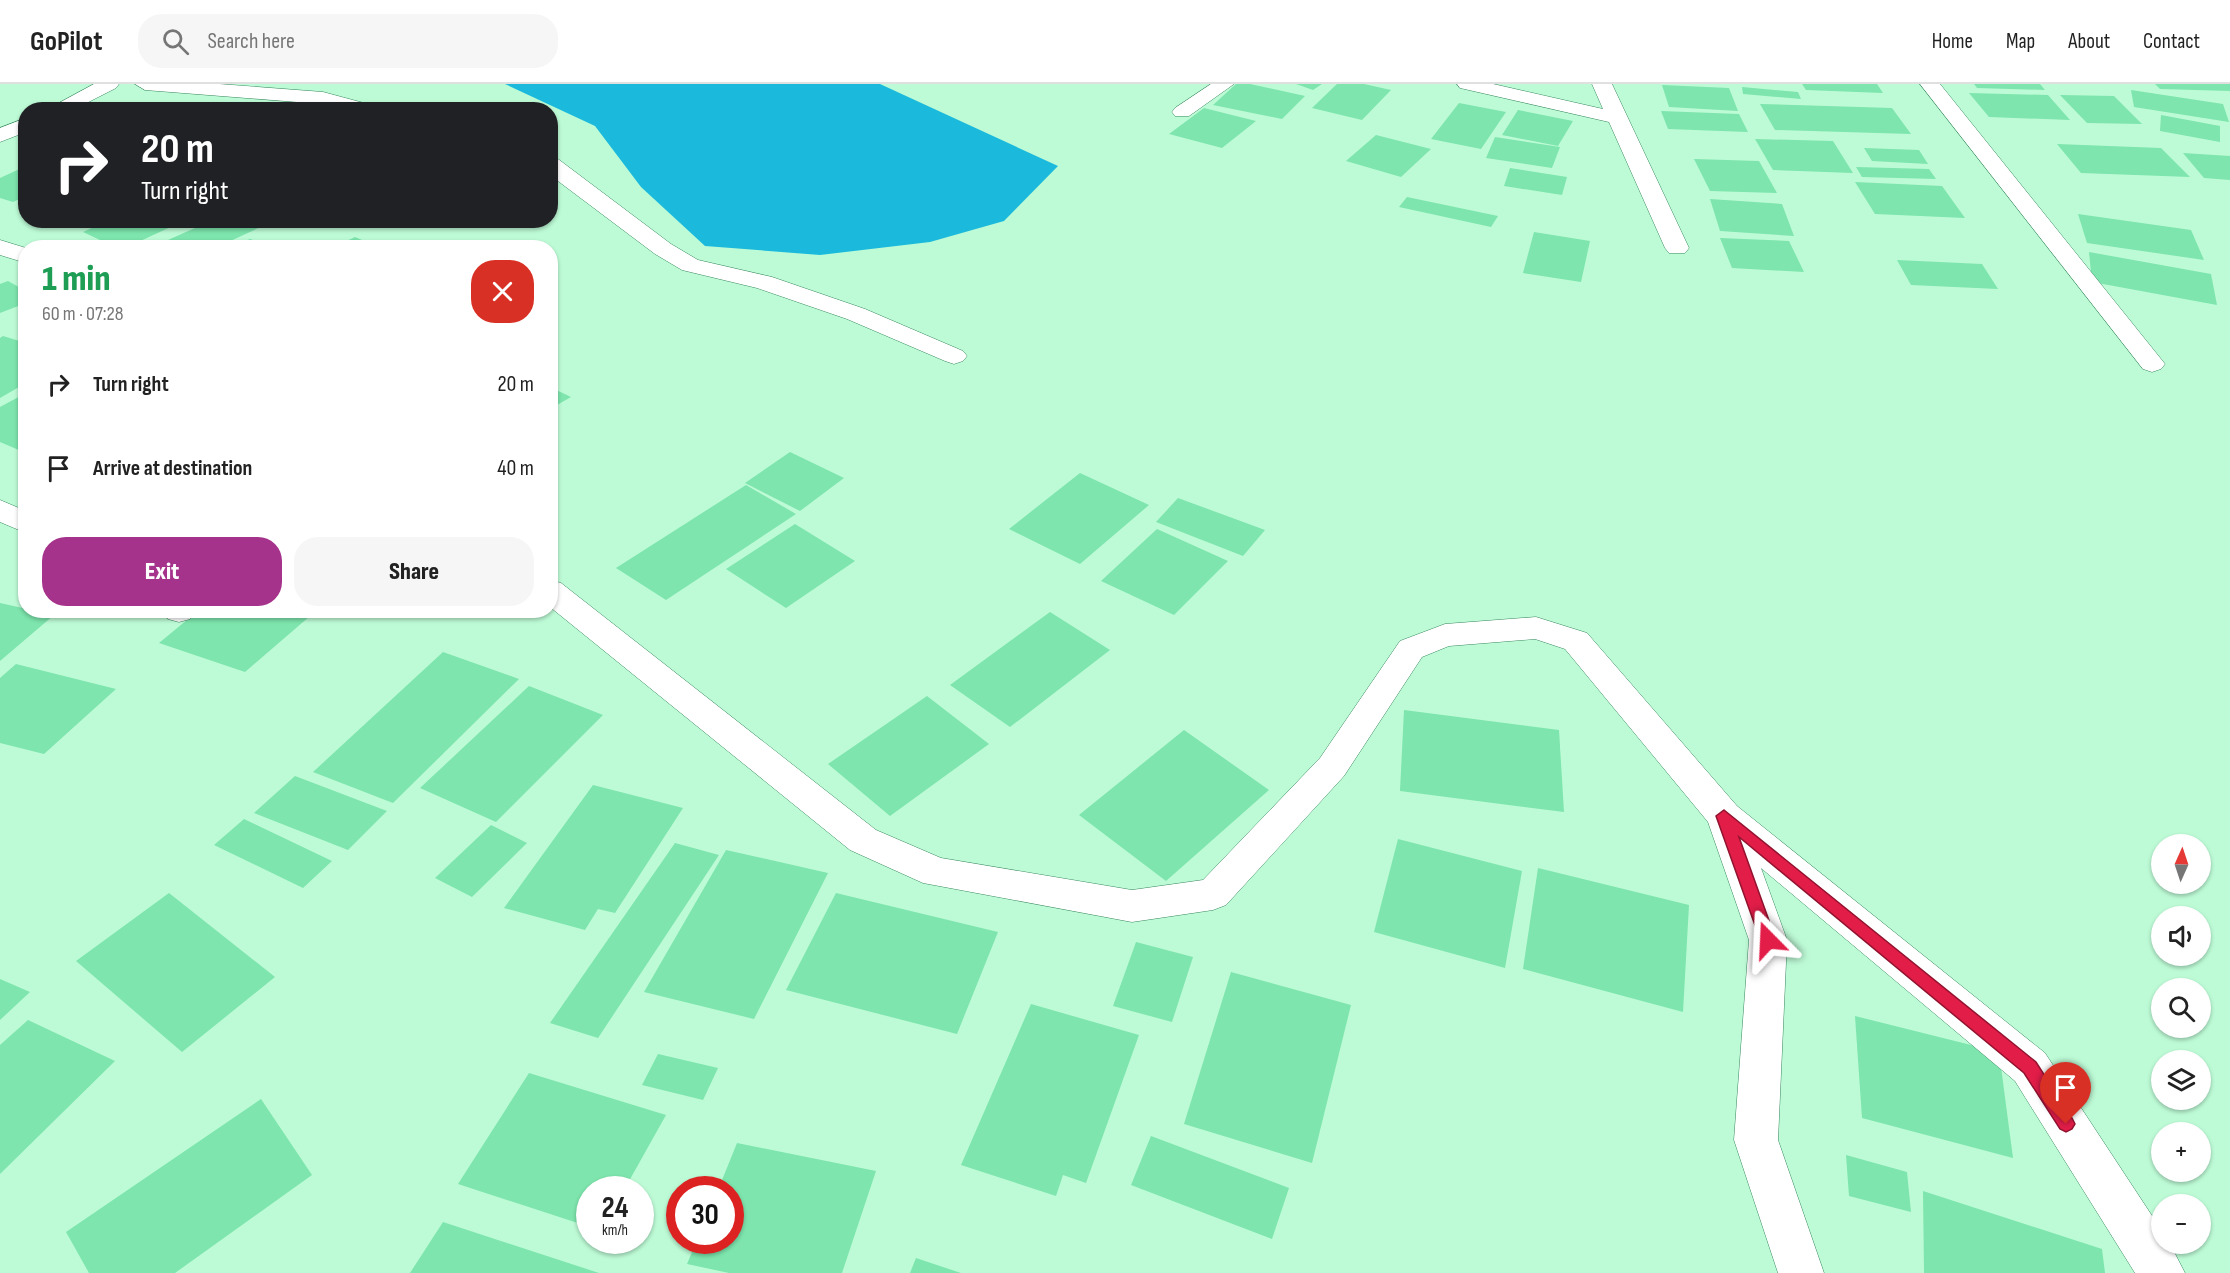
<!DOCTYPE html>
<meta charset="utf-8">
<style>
:root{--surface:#fff;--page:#f6f6f6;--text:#222;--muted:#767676;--line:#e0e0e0;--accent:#a5328b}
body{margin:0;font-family:"Sofia Sans Condensed",sans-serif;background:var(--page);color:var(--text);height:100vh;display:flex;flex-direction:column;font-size:22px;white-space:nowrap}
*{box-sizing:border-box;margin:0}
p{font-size:20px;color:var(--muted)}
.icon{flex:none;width:33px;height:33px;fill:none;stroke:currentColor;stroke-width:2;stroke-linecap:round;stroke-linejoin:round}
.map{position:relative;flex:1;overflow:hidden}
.drawer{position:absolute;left:18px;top:156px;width:540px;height:378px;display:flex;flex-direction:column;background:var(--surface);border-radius:24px;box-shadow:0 2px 4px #0004}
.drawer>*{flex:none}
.hud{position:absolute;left:18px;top:18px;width:540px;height:126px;border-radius:24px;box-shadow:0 2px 4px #0004;background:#202124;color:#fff;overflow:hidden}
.needle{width:39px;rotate:3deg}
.fabs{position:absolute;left:2151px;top:750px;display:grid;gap:12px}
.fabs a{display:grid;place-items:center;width:60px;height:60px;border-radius:50%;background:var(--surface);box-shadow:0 2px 4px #0004;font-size:30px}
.speed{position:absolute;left:576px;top:1092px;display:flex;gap:12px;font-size:30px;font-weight:700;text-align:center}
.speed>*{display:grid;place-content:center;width:78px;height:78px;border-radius:50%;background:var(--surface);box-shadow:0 2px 4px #0004;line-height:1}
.speed small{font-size:15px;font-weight:400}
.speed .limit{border:9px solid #d22;background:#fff;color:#111}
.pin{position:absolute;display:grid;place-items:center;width:51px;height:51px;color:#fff;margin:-62px -26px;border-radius:50% 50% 50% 0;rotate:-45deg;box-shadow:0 0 6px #0007}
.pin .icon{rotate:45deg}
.me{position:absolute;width:66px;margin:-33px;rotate:339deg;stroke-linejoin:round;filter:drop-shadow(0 0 4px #0008)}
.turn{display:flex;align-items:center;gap:21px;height:126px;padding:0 24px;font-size:27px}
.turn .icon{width:78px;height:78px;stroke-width:2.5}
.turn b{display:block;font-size:42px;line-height:51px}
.round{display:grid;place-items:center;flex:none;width:63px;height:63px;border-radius:24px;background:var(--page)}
.summary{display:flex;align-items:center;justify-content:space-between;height:102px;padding:0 24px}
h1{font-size:36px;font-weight:800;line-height:45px;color:#1e9e55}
.primary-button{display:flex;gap:12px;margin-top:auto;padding:12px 24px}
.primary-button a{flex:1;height:69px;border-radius:24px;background:var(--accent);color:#fff;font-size:24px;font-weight:800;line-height:69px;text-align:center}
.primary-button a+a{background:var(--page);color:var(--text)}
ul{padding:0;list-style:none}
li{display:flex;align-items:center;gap:18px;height:84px;padding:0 24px}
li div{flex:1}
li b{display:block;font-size:22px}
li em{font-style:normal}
header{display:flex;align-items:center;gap:36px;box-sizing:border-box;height:84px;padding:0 30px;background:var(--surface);border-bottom:2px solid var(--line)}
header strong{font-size:28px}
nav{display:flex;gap:33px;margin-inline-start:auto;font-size:21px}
.search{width:420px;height:54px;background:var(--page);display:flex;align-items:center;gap:15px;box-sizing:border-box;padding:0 21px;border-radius:24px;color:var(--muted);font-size:22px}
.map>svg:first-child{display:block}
.water{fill:#1bbadd}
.building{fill:#7de5ad}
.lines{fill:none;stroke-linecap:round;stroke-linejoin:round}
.street-casing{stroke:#38875e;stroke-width:1}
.street{fill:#fff;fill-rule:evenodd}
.route{fill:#e11d48;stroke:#92132f;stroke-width:1.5}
</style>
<header>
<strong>GoPilot</strong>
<div class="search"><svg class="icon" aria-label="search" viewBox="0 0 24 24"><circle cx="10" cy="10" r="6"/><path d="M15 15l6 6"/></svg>Search here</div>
<nav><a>Home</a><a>Map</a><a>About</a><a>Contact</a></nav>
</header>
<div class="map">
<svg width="2230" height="1189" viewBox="0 0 2230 1189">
<rect width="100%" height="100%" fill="#bdfbd6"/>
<path class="water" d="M 505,0 L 880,0 L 1058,82 L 1004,137 L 930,158 L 820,171 L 705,162 L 641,103 L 595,42 Z"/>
<g class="building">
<path d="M 1236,0 L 1250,0 L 1305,12 L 1282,35 L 1213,21 Z"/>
<path d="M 1296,0 L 1322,0 L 1313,6 Z"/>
<path d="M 1337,0 L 1364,0 L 1391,6 L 1362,36 L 1312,24 Z"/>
<path d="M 1802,0 L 1877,0 L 1883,9 L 1806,6 Z"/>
<path d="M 1974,0 L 2040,0 L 2045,6 L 1977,4 Z"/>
<path d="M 2155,0 L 2230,0 L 2230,7 L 2160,5 Z"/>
<path d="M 1662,1 L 1729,4 L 1738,27 L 1669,23 Z"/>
<path d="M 1742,3 L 1798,8 L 1801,15 L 1743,10 Z"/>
<path d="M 2131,6 L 2223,20 L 2229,38 L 2134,23 Z"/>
<path d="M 1969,9 L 2048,11 L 2070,36 L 1989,33 Z"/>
<path d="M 2060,11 L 2114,12 L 2142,40 L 2087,39 Z"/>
<path d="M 1459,19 L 1506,28 L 1481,65 L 1431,55 Z"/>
<path d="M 1760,20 L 1892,24 L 1911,50 L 1775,46 Z"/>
<path d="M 1204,24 L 1256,37 L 1222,64 L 1169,50 Z"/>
<path d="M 1518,26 L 1573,37 L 1558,62 L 1502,51 Z"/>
<path d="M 1661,27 L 1739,30 L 1748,48 L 1668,45 Z"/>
<path d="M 2161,31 L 2220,42 L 2220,58 L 2160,47 Z"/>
<path d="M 1376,51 L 1431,65 L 1401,93 L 1346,77 Z"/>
<path d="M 1495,53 L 1560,63 L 1552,84 L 1486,74 Z"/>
<path d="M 1755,55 L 1833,57 L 1853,89 L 1773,86 Z"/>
<path d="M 2057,60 L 2161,64 L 2190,93 L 2081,89 Z"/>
<path d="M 1864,64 L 1919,66 L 1928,80 L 1872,77 Z"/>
<path d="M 2183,69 L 2230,72 L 2230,96 L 2204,94 Z"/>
<path d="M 1694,75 L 1759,77 L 1777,109 L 1710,107 Z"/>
<path d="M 26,82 L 26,112 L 13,118 L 0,114 L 0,94 Z"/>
<path d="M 1856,83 L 1929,85 L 1936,95 L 1862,93 Z"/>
<path d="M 1510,84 L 1567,93 L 1562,111 L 1504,102 Z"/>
<path d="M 1855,98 L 1942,102 L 1965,134 L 1875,130 Z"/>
<path d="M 1407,113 L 1498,132 L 1491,143 L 1399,123 Z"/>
<path d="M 1710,115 L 1782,120 L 1794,152 L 1720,147 Z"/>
<path d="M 2078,130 L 2191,146 L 2204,176 L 2087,159 Z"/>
<path d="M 109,136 L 186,136 L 125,164 L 117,164 L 83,148 Z"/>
<path d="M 213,136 L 276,136 L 215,164 L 150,164 Z"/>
<path d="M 48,137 L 77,137 L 62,143 Z"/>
<path d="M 1534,148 L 1590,157 L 1581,198 L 1523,189 Z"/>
<path d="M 355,153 L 381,164 L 332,164 Z"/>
<path d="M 1720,154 L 1789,157 L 1804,188 L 1732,184 Z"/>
<path d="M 250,155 L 271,163 L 271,164 L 232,164 Z"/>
<path d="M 2089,168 L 2211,190 L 2217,221 L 2092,198 Z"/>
<path d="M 1897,176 L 1982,180 L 1998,205 L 1911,201 Z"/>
<path d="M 8,197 L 26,207 L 26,219 L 0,229 L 0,200 Z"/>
<path d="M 3,252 L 26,259 L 26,299 L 0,314 L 0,254 Z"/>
<path d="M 550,303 L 571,313 L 550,325 Z"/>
<path d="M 26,309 L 26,369 L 0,358 L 0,323 Z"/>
<path d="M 790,368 L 844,394 L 800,427 L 745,399 Z"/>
<path d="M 1080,389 L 1149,421 L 1080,480 L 1009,445 Z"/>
<path d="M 746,401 L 796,430 L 666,516 L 616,484 Z"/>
<path d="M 1178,414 L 1265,446 L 1243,472 L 1156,438 Z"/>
<path d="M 795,440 L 855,477 L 786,524 L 726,485 Z"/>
<path d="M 1157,445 L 1228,477 L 1174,531 L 1101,497 Z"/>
<path d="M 0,519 L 54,531 L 0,577 Z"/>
<path d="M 199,526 L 317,526 L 245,588 L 159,559 Z"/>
<path d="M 1050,528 L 1110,566 L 1010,643 L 950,601 Z"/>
<path d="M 443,568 L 519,595 L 393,719 L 313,688 Z"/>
<path d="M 16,580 L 116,605 L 44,670 L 0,659 L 0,594 Z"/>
<path d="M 529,602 L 603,631 L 496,738 L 420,704 Z"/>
<path d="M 927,612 L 989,660 L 890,732 L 828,680 Z"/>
<path d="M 1404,626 L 1559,646 L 1564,728 L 1400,707 Z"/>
<path d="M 1184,646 L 1269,706 L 1166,797 L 1079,731 Z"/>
<path d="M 295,692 L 387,727 L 348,766 L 254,729 Z"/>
<path d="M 593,701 L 683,724 L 615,829 L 598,825 L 585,846 L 504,824 Z"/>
<path d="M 244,735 L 332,777 L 303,804 L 214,761 Z"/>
<path d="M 491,741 L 527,759 L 472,813 L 435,794 Z"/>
<path d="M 1398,755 L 1522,787 L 1505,884 L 1374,848 Z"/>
<path d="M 675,759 L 719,771 L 598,954 L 550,939 Z"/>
<path d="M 726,766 L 828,789 L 754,935 L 644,908 Z"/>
<path d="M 1538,784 L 1689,821 L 1683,928 L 1523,885 Z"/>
<path d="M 169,809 L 275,893 L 182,968 L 76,877 Z"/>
<path d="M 836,809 L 998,848 L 957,950 L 786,906 Z"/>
<path d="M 1136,858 L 1193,873 L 1172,938 L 1113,922 Z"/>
<path d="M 1231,888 L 1351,921 L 1312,1079 L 1184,1040 Z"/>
<path d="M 0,895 L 30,908 L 0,936 Z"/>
<path d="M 1031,920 L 1139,951 L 1086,1099 L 1063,1091 L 1056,1112 L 961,1081 Z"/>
<path d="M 1855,932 L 1999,968 L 2013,1074 L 1862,1034 Z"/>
<path d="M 28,936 L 115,977 L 0,1090 L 0,961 Z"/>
<path d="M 658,970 L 718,984 L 703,1016 L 642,1001 Z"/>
<path d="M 529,989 L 666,1031 L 624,1106 L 590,1106 L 590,1143 L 458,1100 Z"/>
<path d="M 261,1015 L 312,1091 L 175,1189 L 89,1189 L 66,1148 Z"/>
<path d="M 1151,1052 L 1289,1104 L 1272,1155 L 1131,1101 Z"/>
<path d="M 737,1059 L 876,1087 L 842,1189 L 729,1189 L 687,1180 L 697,1156 L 730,1156 L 730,1106 L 718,1106 Z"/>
<path d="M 1846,1071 L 1907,1088 L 1911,1128 L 1849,1112 Z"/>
<path d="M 1923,1107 L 2102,1165 L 2105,1189 L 1924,1189 Z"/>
<path d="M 443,1138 L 599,1189 L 410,1189 Z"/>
<path d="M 916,1174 L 961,1189 L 910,1189 Z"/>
</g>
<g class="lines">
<g class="street-casing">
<g id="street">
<path d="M 94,0 L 119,0 L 116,4 L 73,26 L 46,26 Z"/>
<path d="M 135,0 L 219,0 L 323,8 L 375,22 L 378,26 L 343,26 L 322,20 L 145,6 Z"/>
<path d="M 1211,0 L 1234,0 L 1189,32 L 1175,32 L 1172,28 L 1175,24 Z"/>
<path d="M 1457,0 L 1493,0 L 1603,25 L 1592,0 L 1612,0 L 1689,164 L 1685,169 L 1669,169 L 1665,164 L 1609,38 L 1460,4 Z"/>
<path d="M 1920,0 L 1940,0 L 2161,275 L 2165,280 L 2161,285 L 2152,288 L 2143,285 Z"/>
<path d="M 26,34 L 26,48 L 0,58 L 0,44 Z"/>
<path d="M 550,74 L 558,75 L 671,160 L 698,176 L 772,193 L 865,225 L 963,267 L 967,272 L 963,277 L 954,280 L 945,277 L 847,235 L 757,204 L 682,186 L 655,170 L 550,91 Z"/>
<path d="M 0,156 L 26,164 L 26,179 L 0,171 Z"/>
<path d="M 0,416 L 26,427 L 26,449 L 0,438 Z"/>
<path d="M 550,496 L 561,499 L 876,746 L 941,774 L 1132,806 L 1203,796 L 1320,674 L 1400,557 L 1445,540 L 1536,533 L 1587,549 L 1737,722 L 2045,969 L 2162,1147 L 2162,1160 L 2170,1160 L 2185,1189 L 2135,1189 L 2015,997 L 1761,784 L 1787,856 L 1778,1056 L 1824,1189 L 1778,1189 L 1734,1056 L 1749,856 L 1708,738 L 1565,565 L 1535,555 L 1449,562 L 1422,573 L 1344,692 L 1226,821 L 1213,826 L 1132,838 L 923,799 L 850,766 L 550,523 Z"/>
<path d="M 163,526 L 194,526 L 195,527 L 190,535 L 179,538 L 168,535 Z"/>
</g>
</g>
<use href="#street" class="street"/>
</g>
<path class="route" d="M 1724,726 L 2036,978 L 2072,1034 L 2075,1040 L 2072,1045 L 2066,1048 L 2060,1045 L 2024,989 L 1739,753 L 1776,856 L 1774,861 L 1762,861 L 1716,732 Z"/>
</svg>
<div class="fabs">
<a><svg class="needle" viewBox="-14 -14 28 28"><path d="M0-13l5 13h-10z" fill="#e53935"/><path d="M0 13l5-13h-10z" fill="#767676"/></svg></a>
<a><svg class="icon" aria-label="sound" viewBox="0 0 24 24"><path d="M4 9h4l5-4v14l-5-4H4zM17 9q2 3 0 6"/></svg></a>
<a><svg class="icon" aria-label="search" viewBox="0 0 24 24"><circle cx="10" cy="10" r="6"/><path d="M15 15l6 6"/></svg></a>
<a><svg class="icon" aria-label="layers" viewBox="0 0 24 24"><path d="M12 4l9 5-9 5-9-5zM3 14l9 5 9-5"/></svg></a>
<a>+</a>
<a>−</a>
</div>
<div class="speed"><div>24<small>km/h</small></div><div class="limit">30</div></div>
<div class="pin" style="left:2066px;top:1040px;background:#d93025"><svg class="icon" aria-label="arrive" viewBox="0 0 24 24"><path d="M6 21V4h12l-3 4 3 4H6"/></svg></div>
<svg class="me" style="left:1768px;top:856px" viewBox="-20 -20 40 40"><path d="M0-17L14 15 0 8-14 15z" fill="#e11d48" stroke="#fff" stroke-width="4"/></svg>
<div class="hud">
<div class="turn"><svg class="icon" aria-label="right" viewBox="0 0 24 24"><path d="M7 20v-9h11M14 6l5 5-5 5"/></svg><div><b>20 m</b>Turn right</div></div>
</div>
<section class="drawer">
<div class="summary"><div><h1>1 min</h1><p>60 m · 07:28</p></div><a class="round" style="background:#d93025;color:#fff"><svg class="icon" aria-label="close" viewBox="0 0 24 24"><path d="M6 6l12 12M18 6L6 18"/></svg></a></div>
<ul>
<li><svg class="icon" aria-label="right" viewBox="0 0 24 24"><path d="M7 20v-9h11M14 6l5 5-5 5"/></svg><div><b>Turn right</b></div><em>20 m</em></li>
<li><svg class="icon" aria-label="arrive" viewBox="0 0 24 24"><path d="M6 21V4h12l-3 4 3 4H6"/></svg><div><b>Arrive at destination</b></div><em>40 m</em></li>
</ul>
<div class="primary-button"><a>Exit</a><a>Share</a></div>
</section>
</div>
